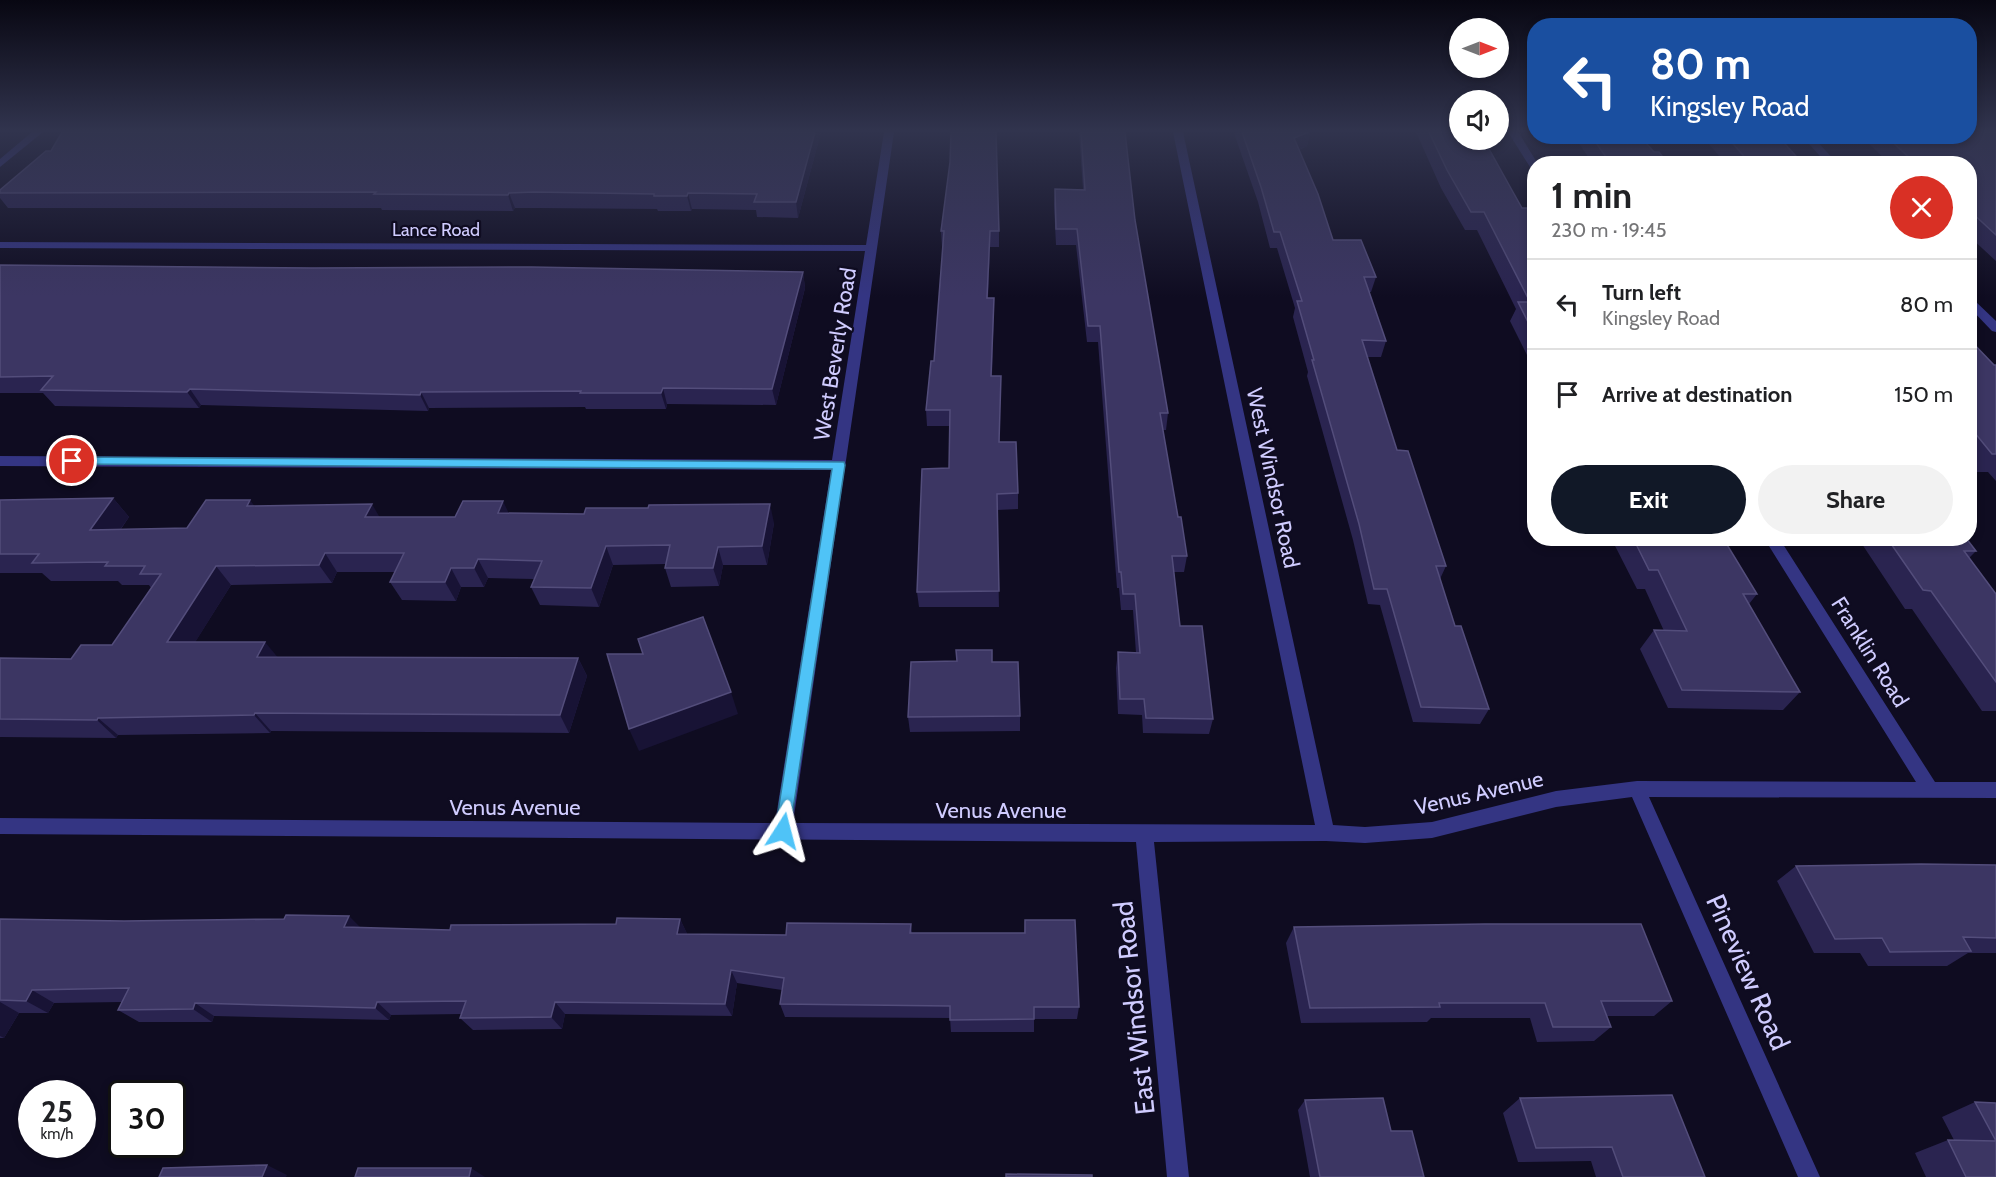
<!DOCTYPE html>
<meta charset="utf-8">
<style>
:root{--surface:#fff;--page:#f2f2f2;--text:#202124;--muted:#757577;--line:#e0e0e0;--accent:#111827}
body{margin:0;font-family:Cabin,sans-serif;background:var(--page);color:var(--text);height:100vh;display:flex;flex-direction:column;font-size:22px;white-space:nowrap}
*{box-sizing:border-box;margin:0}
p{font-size:20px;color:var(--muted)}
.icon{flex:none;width:33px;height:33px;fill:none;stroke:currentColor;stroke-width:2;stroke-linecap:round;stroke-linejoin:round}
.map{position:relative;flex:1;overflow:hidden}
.sheet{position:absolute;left:1527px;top:156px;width:450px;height:390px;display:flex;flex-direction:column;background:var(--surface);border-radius:24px;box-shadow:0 3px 9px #0003}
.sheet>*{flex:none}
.hud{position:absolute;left:1527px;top:18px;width:450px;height:126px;border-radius:24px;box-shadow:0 3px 9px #0003;background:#1a4fa0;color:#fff;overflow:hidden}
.needle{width:39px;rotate:90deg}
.buttons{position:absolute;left:1449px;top:18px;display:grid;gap:12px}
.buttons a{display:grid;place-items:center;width:60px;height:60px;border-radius:50%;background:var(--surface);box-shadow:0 3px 9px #0003;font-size:30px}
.speed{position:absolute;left:18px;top:1080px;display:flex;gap:12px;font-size:30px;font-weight:700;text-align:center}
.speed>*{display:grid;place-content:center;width:78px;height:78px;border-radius:50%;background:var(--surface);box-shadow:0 3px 9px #0003;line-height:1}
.speed small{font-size:15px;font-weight:400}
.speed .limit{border:3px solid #111;border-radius:9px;background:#fff;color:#111}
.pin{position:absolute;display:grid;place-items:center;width:51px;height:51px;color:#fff;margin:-26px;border:3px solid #fff;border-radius:50%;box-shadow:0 2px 6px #0007}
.me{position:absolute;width:66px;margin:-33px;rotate:9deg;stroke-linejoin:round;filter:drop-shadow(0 0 4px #0008)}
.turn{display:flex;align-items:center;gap:21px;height:126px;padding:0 24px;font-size:27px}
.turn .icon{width:78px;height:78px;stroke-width:2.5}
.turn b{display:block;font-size:42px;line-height:51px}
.round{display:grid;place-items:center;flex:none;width:63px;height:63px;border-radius:32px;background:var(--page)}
.summary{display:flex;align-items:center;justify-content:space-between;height:102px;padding:0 24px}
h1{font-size:36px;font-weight:700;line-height:45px}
.primary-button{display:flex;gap:12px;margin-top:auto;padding:12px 24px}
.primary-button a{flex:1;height:69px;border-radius:36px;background:var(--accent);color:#fff;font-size:24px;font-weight:700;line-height:69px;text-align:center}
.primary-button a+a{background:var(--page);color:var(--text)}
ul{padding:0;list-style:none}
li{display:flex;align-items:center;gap:18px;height:90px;padding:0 24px;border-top:2px solid var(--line)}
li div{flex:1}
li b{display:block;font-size:22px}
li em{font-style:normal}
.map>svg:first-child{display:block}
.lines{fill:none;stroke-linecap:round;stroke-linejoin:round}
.street{fill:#343583;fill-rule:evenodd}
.wall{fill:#2a2450}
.shaded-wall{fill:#181335}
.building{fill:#3c3663;stroke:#534d7b;stroke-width:1.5}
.route{fill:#4fc3f7;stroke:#337fa1;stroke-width:1.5}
.labels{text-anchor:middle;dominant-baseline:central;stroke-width:4.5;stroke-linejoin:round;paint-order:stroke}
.far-street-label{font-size:18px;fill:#d0ccff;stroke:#0f0c21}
.street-label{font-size:22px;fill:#d0ccff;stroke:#0f0c21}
.near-street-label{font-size:27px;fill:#d0ccff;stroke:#0f0c21}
</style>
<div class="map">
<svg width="1996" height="1177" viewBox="0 0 1996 1177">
<rect width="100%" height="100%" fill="#0f0c21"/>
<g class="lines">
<g class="street">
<path d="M 32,132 L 43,132 L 0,167 L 0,159 Z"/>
<path d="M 884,132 L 894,132 L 793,823 L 1315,825 L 1173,132 L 1183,132 L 1333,825 L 1365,827 L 1432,822 L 1556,791 L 1637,781 L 1916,782 L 1764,538 L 1779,538 L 1935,782 L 1996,782 L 1996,798 L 1649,797 L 1820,1177 L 1798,1177 L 1632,797 L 1556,807 L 1432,838 L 1365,843 L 1326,841 L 1154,842 L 1189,1177 L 1167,1177 L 1136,842 L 0,834 L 0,818 L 775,823 L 831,470 L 0,466 L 0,456 L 832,460 L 865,251 L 0,248 L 0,242 L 866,245 Z"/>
<path d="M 1508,132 L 1518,132 L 1538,164 L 1534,164 L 1534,168 L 1530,167 Z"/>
<path d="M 1802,136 L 1812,136 L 1838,164 L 1827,164 Z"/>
<path d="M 1970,299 L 1974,300 L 1996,321 L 1996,332 L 1992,331 L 1970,308 Z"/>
</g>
</g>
<g class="wall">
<path d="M 821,132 L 798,218 L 757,217 L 756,210 L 692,209 L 691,211 L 658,211 L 657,209 L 539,208 L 515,208 L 513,211 L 382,210 L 381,208 L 8,208 L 0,198 L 0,190 Z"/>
<path d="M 1079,132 L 1125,132 L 1135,220 L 1168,413 L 1166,430 L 1163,430 L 1178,517 L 1187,556 L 1184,572 L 1174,572 L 1180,626 L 1213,719 L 1209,734 L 1143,733 L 1142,715 L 1118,714 L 1116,668 L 1118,652 L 1136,653 L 1133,610 L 1121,610 L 1119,588 L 1117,588 L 1098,342 L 1087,342 L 1076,245 L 1056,245 L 1054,205 L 1055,189 L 1083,189 Z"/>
<path d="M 1236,132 L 1310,132 L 1307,146 L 1299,150 L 1333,240 L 1376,277 L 1371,292 L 1369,292 L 1386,341 L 1381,357 L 1367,357 L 1397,450 L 1446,566 L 1440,579 L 1455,626 L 1489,709 L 1480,724 L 1413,722 L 1380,605 L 1368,604 L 1353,540 L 1307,376 L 1308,372 L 1293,317 L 1295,308 L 1277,248 L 1270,248 L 1258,202 L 1235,136 Z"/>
<path d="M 1416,132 L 1460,132 L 1513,192 L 1522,208 L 1534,222 L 1534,365 L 1532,365 L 1510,321 L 1516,309 L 1477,230 L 1465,230 L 1441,188 Z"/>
<path d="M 1996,132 L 1996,261 L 1970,237 L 1970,164 L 1890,164 L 1864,139 L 1865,136 L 1970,136 Z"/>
<path d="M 1574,136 L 1640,136 L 1654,152 L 1668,164 L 1593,164 Z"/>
<path d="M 1702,136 L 1778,136 L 1803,164 L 1726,164 Z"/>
<path d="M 941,231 L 999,231 L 999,247 L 990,247 L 988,298 L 994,298 L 992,376 L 1000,442 L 1018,493 L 1018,509 L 997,510 L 999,607 L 919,607 L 917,592 L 949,468 L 950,426 L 927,426 L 926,410 L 934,361 L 943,247 L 942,247 Z"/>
<path d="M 0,265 L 803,272 L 805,288 L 776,405 L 667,404 L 666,409 L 586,409 L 585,407 L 429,408 L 428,411 L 201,405 L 199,408 L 55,406 L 43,393 L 0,393 Z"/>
<path d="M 1970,340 L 1994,365 L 1996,365 L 1996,481 L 1988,472 L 1975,472 L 1970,465 Z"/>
<path d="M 113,498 L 129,517 L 121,529 L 187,528 L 255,506 L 380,517 L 455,517 L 508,513 L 774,523 L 767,565 L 723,565 L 719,586 L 671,587 L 665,568 L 666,564 L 613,565 L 599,607 L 540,605 L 531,587 L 534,579 L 488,578 L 484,587 L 461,587 L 456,601 L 402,600 L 390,582 L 395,572 L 337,572 L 332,583 L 231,585 L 195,642 L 278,657 L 578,658 L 587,676 L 569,733 L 271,731 L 270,733 L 118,735 L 116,738 L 0,737 L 0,658 L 71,659 L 112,645 L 151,588 L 149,585 L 122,585 L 118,581 L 51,581 L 42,573 L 0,573 L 0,500 Z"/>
<path d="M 1611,538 L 1723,538 L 1757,594 L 1749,604 L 1800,692 L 1783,710 L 1668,708 L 1640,649 L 1654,630 L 1664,631 L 1645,589 L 1637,589 Z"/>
<path d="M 1862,538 L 1966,538 L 1976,551 L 1969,558 L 1996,594 L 1996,711 L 1982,711 L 1912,609 L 1905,609 L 1860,541 Z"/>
<path d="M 992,662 L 1020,716 L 1020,731 L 910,732 L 908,717 Z"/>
<path d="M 1996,865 L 1996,953 L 1968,953 L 1947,966 L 1868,966 L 1860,953 L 1814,953 L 1777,881 L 1796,866 Z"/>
<path d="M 0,919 L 450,930 L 616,924 L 680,919 L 687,934 L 786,935 L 911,924 L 912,933 L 1024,933 L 1025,920 L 1079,1007 L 1077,1019 L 1034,1019 L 1034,1032 L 951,1032 L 950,1018 L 785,1017 L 780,1004 L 782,990 L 737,983 L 732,1016 L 565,1014 L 562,1029 L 473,1030 L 460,1018 L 461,1014 L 391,1015 L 389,1020 L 214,1016 L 212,1022 L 139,1022 L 118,1010 L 122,1002 L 54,1003 L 48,1013 L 19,1013 L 4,1038 L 0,1038 Z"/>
<path d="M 1294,927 L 1672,1001 L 1654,1016 L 1607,1016 L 1611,1027 L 1594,1041 L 1537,1042 L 1530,1018 L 1431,1018 L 1427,1022 L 1301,1023 L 1286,943 Z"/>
<path d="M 1520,1098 L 1705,1177 L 1596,1177 L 1591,1161 L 1518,1162 L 1503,1113 Z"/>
<path d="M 1305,1100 L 1391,1131 L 1424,1177 L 1310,1177 L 1298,1110 Z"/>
<path d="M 1975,1102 L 1996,1103 L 1996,1177 L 1926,1177 L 1915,1153 L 1948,1140 L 1954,1140 L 1942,1117 Z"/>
</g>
<g class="shaded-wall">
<path d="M 815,132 L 821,132 L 798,218 L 796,202 Z"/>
<path d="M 1309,132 L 1310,132 L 1307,146 L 1291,153 L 1294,138 Z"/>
<path d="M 509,193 L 515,208 L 513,211 L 508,195 Z"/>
<path d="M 688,193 L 692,209 L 691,211 L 687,196 Z"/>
<path d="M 990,231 L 990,247 L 987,314 L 987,298 Z"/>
<path d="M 803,272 L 805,288 L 776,405 L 772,389 Z"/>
<path d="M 994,298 L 994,314 L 991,392 L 991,376 Z"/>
<path d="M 663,388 L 667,404 L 666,409 L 661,393 Z"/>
<path d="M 190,389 L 201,405 L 199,408 L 187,392 Z"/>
<path d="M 421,392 L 429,408 L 428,411 L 420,395 Z"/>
<path d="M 113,498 L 129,517 L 107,548 L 90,530 Z"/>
<path d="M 250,500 L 264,519 L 247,506 Z"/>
<path d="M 503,501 L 512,520 L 498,513 Z"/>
<path d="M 372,504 L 383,523 L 365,517 Z"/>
<path d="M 770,504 L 774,523 L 767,565 L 762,546 Z"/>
<path d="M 606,546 L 613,565 L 599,607 L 591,588 Z"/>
<path d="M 718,547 L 723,565 L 719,586 L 713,568 Z"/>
<path d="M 325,553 L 337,572 L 332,583 L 319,565 Z"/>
<path d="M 478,559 L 488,578 L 484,587 L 474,568 Z"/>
<path d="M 216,566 L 231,585 L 184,660 L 167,642 Z"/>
<path d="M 451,568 L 461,587 L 456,601 L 445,582 Z"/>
<path d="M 265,642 L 280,660 L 257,657 Z"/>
<path d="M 578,658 L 587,676 L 569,733 L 560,715 Z"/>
<path d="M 731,692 L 738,714 L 639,751 L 629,729 Z"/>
<path d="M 255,713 L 271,731 L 270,733 L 254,715 Z"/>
<path d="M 98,718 L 118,735 L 116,738 L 97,720 Z"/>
<path d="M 349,916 L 363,930 L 344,927 Z"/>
<path d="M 680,919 L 687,933 L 684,947 L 677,934 Z"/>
<path d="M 731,970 L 737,983 L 732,1016 L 725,1004 Z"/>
<path d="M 32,990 L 54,1003 L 48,1013 L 26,1001 Z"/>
<path d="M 0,1002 L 19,1013 L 4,1038 L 0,1036 Z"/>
<path d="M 377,1002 L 391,1015 L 389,1020 L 375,1008 Z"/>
<path d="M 555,1002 L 565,1014 L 562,1029 L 551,1017 Z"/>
<path d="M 195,1003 L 214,1016 L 212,1022 L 193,1009 Z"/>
<path d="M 267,1165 L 287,1175 L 286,1177 L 262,1177 Z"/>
<path d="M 471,1168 L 485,1177 L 469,1177 Z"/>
</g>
<g class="building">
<path d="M 62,132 L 815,132 L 796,202 L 754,202 L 757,194 L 688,193 L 687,196 L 654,196 L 654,194 L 534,192 L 509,193 L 508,195 L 374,194 L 376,192 L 0,193 L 0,190 L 46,151 L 51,151 Z"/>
<path d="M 951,132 L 996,132 L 999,231 L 990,231 L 987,298 L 994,298 L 991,376 L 1001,376 L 999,442 L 1016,442 L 1018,493 L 997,494 L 999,591 L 917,592 L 922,469 L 949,468 L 950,410 L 926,410 L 931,361 L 934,361 L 944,231 L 941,231 L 950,162 Z"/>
<path d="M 1081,132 L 1125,132 L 1135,220 L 1168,413 L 1160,413 L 1178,517 L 1181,517 L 1187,556 L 1172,556 L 1180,626 L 1202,626 L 1213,719 L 1146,718 L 1144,699 L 1120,699 L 1118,652 L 1140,653 L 1135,594 L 1123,594 L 1121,572 L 1119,572 L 1100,326 L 1088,326 L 1077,229 L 1056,229 L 1055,189 L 1085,190 Z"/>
<path d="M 1242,132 L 1309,132 L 1294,138 L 1318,194 L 1333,240 L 1361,240 L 1376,277 L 1364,277 L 1386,341 L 1362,340 L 1397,450 L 1408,451 L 1446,566 L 1436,566 L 1455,626 L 1461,626 L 1489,709 L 1421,707 L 1387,589 L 1374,589 L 1359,524 L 1312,360 L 1314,360 L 1297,301 L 1302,301 L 1280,232 L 1274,232 L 1261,187 Z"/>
<path d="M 1429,132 L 1460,132 L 1460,140 L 1484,140 L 1513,192 L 1522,208 L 1527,208 L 1534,222 L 1534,334 L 1518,302 L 1530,302 L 1484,212 L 1471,212 L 1447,170 Z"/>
<path d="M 1970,132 L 1996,132 L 1996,235 L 1970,211 L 1970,164 L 1916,164 L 1886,136 L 1970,136 Z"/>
<path d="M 1591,136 L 1640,136 L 1654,152 L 1659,152 L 1668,164 L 1611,164 Z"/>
<path d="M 1726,136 L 1778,136 L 1803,164 L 1750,163 Z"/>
<path d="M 0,265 L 312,268 L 532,267 L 803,272 L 772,389 L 663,388 L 661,393 L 580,393 L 581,391 L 421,392 L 420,395 L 190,389 L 187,392 L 41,390 L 53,376 L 0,377 Z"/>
<path d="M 1970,340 L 1994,365 L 1996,365 L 1996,454 L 1992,454 L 1970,427 Z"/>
<path d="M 113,498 L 90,530 L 187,528 L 206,500 L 250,500 L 247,506 L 372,504 L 365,517 L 455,517 L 463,501 L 503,501 L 498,513 L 584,514 L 586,508 L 648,508 L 649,505 L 770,504 L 762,546 L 718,547 L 713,568 L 665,568 L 670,545 L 606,546 L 591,588 L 531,587 L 542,561 L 478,559 L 474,568 L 451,568 L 445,582 L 390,582 L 404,553 L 325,553 L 319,565 L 216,566 L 167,642 L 265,642 L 257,657 L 578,658 L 560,715 L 255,713 L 254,715 L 98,718 L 97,720 L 0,719 L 0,658 L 71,659 L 81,645 L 112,645 L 161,574 L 140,574 L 145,566 L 105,566 L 108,562 L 32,563 L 39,554 L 0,554 L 0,500 Z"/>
<path d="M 1633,538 L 1723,538 L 1757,594 L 1743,594 L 1800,692 L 1682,690 L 1654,630 L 1687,631 L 1658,570 L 1649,570 Z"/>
<path d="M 1887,538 L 1966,538 L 1976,551 L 1964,551 L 1996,594 L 1996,682 L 1931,591 L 1923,590 Z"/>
<path d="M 703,617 L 731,692 L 629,729 L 607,654 L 643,654 L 638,639 Z"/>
<path d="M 956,650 L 992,650 L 992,662 L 1018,662 L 1020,716 L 908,717 L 911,662 L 957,661 Z"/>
<path d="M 1921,864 L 1996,865 L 1996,938 L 1963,937 L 1971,951 L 1890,952 L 1882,938 L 1835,939 L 1796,866 Z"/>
<path d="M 286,915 L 349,916 L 344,927 L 450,930 L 451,925 L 616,924 L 617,918 L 680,919 L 677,934 L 786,935 L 787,923 L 911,924 L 910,933 L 1025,933 L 1025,920 L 1075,920 L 1079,1007 L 1034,1007 L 1034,1019 L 950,1020 L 950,1006 L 780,1004 L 784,978 L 731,970 L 725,1004 L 555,1002 L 551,1017 L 460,1018 L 466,1001 L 377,1002 L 375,1008 L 195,1003 L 193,1009 L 118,1010 L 129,988 L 32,990 L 26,1001 L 0,1000 L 0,919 L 124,921 L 284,919 Z"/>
<path d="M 1485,924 L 1641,924 L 1672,1001 L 1601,1001 L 1611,1027 L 1553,1027 L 1545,1003 L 1439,1003 L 1440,1007 L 1310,1008 L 1294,927 Z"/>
<path d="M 1672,1095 L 1705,1177 L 1623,1177 L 1612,1147 L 1536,1148 L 1520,1098 Z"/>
<path d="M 1383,1098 L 1391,1131 L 1412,1131 L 1424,1177 L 1320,1177 L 1305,1100 Z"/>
<path d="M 1975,1102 L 1996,1103 L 1996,1177 L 1966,1177 L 1948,1140 L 1996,1141 Z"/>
<path d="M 267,1165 L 262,1177 L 159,1177 L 163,1168 Z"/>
<path d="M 358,1168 L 471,1168 L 469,1177 L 355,1177 Z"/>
<path d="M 1006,1174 L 1092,1175 L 1092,1177 L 1006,1177 Z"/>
</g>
<linearGradient id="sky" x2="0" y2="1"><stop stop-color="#080712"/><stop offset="0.44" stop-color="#31344e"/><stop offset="1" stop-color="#31344e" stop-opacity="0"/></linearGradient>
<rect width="1996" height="297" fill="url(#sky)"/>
<path class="route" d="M 72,457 L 844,462 L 845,465 L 789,836 L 783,838 L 778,836 L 775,831 L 832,469 L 68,464 L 68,458 Z"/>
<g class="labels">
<g class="far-street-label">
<text x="436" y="230">Lance Road</text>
</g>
<g class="street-label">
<text transform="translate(835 354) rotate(-81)">West Beverly Road</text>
<text transform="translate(1273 478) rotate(78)">West Windsor Road</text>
<text transform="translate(1870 652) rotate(58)">Franklin Road</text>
<text transform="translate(1479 793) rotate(-13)">Venus Avenue</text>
<text x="515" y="807">Venus Avenue</text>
<text x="1001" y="810">Venus Avenue</text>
</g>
<g class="near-street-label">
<text transform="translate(1748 972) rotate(66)">Pineview Road</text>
<text transform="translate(1134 1008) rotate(-96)">East Windsor Road</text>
</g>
</g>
</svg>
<div class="buttons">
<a><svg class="needle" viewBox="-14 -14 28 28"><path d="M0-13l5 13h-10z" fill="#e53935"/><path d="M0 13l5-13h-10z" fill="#757577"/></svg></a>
<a><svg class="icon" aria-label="sound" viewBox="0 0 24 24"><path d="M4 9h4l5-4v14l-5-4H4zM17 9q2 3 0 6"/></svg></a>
</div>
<div class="speed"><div>25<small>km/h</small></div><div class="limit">30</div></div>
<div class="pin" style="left:72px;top:461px;background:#d93025"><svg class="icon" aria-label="arrive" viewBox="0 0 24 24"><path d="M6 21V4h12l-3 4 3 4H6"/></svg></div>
<svg class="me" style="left:783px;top:831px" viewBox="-20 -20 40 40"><path d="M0-17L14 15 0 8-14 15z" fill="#4fc3f7" stroke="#fff" stroke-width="4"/></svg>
<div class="hud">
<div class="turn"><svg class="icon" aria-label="left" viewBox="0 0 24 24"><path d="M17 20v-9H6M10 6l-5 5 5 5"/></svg><div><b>80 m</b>Kingsley Road</div></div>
</div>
<section class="sheet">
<div class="summary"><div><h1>1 min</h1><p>230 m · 19:45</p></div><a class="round" style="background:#d93025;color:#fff"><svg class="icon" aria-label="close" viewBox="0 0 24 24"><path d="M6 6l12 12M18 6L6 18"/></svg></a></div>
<ul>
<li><svg class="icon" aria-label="left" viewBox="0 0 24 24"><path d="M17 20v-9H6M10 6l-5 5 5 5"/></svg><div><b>Turn left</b><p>Kingsley Road</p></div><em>80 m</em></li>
<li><svg class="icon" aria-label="arrive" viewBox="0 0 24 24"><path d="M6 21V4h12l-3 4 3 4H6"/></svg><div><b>Arrive at destination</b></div><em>150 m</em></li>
</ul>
<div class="primary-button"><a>Exit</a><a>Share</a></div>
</section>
</div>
